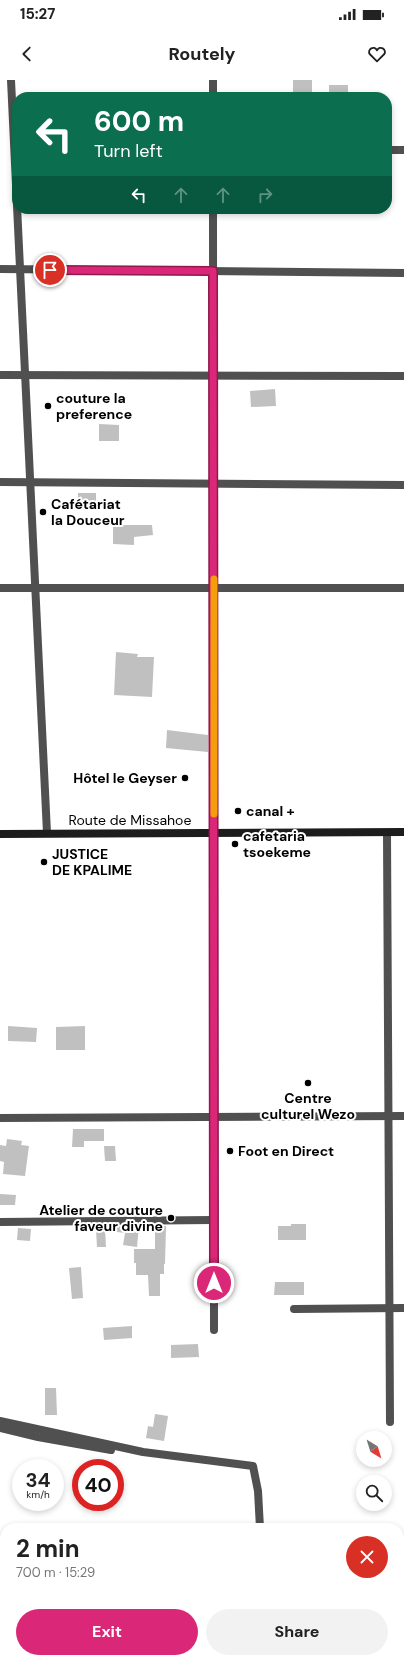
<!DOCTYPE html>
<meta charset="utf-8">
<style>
:root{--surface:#fff;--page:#f2f2f2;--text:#222;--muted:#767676;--accent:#db2777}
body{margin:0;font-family:"DM Sans",sans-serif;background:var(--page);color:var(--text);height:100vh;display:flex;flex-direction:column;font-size:15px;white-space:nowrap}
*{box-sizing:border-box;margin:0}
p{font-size:13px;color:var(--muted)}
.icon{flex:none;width:22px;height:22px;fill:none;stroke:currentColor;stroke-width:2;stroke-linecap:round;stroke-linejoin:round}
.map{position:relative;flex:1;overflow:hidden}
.details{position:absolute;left:0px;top:1443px;width:404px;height:140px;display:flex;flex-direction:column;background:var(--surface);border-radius:16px 16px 0 0;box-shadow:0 2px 6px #0003}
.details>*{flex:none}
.hud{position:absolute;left:12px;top:12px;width:380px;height:122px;border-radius:16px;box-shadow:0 2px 6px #0003;background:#0b6e4f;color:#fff;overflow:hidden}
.needle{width:26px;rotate:142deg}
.controls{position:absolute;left:356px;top:1351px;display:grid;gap:8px}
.controls a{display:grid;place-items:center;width:36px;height:36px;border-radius:50%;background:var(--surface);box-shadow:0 2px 6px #0003;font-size:20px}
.speed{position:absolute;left:12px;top:1379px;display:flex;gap:8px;font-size:20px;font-weight:700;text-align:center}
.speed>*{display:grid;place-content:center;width:52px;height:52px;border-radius:50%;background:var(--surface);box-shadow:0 2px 6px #0003;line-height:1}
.speed small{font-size:10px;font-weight:400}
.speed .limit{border:6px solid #d22;background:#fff;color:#111}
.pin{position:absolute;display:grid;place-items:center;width:34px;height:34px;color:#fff;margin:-17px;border:2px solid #fff;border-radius:50%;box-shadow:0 1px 4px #0007}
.me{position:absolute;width:44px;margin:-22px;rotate:0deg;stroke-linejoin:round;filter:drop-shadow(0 0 3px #0008)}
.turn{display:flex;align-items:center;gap:14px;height:84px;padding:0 16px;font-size:18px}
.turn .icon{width:52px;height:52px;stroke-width:2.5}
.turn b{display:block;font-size:28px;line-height:34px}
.lanes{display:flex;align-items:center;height:38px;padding:0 16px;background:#0003;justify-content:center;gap:20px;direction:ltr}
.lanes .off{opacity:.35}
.round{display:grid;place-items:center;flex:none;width:42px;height:42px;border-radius:21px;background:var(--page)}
.headline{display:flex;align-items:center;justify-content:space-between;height:68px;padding:0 16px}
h1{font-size:24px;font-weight:700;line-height:30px}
.cta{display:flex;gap:8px;margin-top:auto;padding:8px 16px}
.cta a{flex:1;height:46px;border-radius:24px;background:var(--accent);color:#fff;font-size:16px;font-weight:700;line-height:46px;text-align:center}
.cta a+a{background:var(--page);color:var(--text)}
.status{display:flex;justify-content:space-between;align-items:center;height:28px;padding:0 20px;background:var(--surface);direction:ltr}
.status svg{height:11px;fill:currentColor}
header{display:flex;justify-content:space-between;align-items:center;height:52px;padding:0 16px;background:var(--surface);font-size:18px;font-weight:700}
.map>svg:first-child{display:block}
.building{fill:#c0c0c0}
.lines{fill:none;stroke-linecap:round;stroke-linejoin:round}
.minor{stroke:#505050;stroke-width:8}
.tertiary{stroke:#505050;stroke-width:8}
.secondary{stroke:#1d1d1d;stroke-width:8}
.route-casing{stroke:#8e194d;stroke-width:10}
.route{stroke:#db2777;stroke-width:7}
.slow{stroke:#f59e0b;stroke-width:7}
.poi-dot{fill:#000;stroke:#fff;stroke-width:1.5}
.labels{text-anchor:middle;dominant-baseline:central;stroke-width:4;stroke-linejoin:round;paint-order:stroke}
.poi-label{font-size:14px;font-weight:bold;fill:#000;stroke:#fff;text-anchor:start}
.street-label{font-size:14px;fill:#000;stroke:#fff}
</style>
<div class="status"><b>15:27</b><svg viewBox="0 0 49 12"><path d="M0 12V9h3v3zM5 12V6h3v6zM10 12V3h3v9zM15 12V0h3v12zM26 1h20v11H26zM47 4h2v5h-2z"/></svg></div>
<header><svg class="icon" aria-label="back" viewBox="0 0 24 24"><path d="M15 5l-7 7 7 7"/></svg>Routely<svg class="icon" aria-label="heart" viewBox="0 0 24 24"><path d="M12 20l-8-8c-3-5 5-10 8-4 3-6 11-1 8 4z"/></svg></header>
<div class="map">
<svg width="404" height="1583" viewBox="0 0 404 1583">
<rect width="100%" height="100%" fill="#fff"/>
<g class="building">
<rect x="293" y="0" width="19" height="17"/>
<rect x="329" y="5" width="19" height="12"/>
<path d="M 275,309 L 276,326 L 251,327 L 250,311 Z"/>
<path d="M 99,344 L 119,345 L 119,361 L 99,361 Z"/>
<rect x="78" y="413" width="18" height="15"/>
<path d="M 113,445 L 152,445 L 153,455 L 134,457 L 134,465 L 113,464 Z"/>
<path d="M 116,572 L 138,574 L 137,577 L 154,577 L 152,617 L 114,615 Z"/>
<path d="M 167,650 L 208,655 L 208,672 L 166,668 Z"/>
<path d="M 8,946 L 37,948 L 36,962 L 8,961 Z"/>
<path d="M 85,946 L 85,970 L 56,970 L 56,947 Z"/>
<path d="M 73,1049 L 104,1049 L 104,1061 L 84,1061 L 84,1067 L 72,1067 Z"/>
<path d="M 7,1059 L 22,1061 L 21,1065 L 29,1066 L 25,1096 L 3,1094 L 4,1082 L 0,1081 L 0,1065 L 6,1066 Z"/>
<path d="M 104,1066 L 115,1066 L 116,1081 L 105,1081 Z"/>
<path d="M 0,1114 L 16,1115 L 15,1125 L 0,1125 Z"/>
<path d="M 291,1144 L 306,1144 L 306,1160 L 278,1160 L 278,1146 L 291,1146 Z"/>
<path d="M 117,1146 L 139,1146 L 137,1167 L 123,1165 L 125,1153 L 117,1152 Z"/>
<path d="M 155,1146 L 166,1146 L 165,1184 L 164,1184 L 164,1194 L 160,1194 L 160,1216 L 149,1216 L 148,1195 L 136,1195 L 136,1183 L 134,1183 L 134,1169 L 155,1169 Z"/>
<path d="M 18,1148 L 31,1149 L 30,1161 L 17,1160 Z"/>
<path d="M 96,1149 L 105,1149 L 106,1167 L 97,1167 Z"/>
<path d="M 81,1187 L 83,1218 L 72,1219 L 69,1188 Z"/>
<path d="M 275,1202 L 304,1202 L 304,1215 L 274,1215 Z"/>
<path d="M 132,1246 L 132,1258 L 104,1260 L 103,1248 Z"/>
<path d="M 198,1264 L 199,1277 L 171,1278 L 171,1265 Z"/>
<path d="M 45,1308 L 56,1308 L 57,1335 L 45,1335 Z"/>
<path d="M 155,1334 L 168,1336 L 164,1361 L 146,1358 L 148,1346 L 153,1347 Z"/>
</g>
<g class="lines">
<g class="minor">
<path d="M 11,0 L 47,753"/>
<path d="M 387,70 L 404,70"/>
<path d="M 0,189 L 404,193"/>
<path d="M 0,295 L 404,296"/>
<path d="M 0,402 L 404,405"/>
<path d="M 0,508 L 404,508"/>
<path d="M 387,753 L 390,1342"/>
<path d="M 0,1038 L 404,1036"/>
<path d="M 0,1142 L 213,1140"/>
<path d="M 294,1229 L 404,1228"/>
<path d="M 0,1341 L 143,1372 L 253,1386 L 258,1411 L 260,1448"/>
<path d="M 0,1348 L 38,1357 L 111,1370"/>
</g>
<g class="tertiary">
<path d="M 213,0 L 213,17"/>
<path d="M 213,129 L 214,1250"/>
</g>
<path class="secondary" d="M 0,754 L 404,752"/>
</g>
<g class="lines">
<g class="route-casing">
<path id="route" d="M 50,190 L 213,191 L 214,1203"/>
</g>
<use href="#route" class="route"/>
<path class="slow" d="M 214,499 L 214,734"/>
</g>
<g class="poi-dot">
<circle cx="48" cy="326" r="4"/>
<circle cx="43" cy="432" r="4"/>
<circle cx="185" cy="698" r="4"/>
<circle cx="238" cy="731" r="4"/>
<circle cx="235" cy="764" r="4"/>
<circle cx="44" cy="782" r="4"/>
<circle cx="308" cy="1003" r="4"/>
<circle cx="230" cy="1071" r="4"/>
<circle cx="171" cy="1138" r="4"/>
</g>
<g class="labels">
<g class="poi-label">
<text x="56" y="318">couture la<tspan x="56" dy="16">preference</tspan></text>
<text x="51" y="424">Cafétariat<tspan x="51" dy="16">la Douceur</tspan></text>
<text x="177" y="698" text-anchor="end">Hôtel le Geyser</text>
<text x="246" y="731">canal +</text>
<text x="243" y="756">cafetaria<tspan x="243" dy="16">tsoekeme</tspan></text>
<text x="52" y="774">JUSTICE<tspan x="52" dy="16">DE KPALIME</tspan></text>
<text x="308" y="1018" text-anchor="middle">Centre<tspan x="308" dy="16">culturel Wezo</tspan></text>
<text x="238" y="1071">Foot en Direct</text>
<text x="163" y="1130" text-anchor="end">Atelier de couture<tspan x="163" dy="16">faveur divine</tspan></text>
</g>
<g class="street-label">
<text x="130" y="740">Route de Missahoe</text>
</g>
</g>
</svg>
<div class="controls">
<a><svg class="needle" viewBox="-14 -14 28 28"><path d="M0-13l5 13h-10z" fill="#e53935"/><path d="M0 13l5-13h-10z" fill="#767676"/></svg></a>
<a><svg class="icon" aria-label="search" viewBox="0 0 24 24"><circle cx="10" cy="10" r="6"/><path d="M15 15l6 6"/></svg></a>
</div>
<div class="speed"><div>34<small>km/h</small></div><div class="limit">40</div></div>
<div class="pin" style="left:50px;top:190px;background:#d93025"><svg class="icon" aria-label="arrive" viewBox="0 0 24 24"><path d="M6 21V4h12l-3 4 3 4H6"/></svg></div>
<svg class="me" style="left:214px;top:1203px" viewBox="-20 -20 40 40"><circle r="17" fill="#db2777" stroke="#fff" stroke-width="3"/><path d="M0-11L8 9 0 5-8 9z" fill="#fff"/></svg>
<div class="hud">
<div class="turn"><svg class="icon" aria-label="left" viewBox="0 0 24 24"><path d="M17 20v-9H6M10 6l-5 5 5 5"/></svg><div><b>600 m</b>Turn left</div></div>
<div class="lanes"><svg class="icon" aria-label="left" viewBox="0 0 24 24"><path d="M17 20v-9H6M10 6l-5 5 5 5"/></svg><svg class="icon off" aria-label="ahead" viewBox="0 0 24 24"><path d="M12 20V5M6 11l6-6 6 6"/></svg><svg class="icon off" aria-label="ahead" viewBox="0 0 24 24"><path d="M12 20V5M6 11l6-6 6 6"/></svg><svg class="icon off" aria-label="right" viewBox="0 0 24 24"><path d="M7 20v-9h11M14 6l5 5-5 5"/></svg></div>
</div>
<section class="details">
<div class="headline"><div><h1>2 min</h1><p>700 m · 15:29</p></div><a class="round" style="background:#d93025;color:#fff"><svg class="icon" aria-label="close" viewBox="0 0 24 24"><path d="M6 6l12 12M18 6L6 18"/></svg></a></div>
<div class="cta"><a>Exit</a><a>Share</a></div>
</section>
</div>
